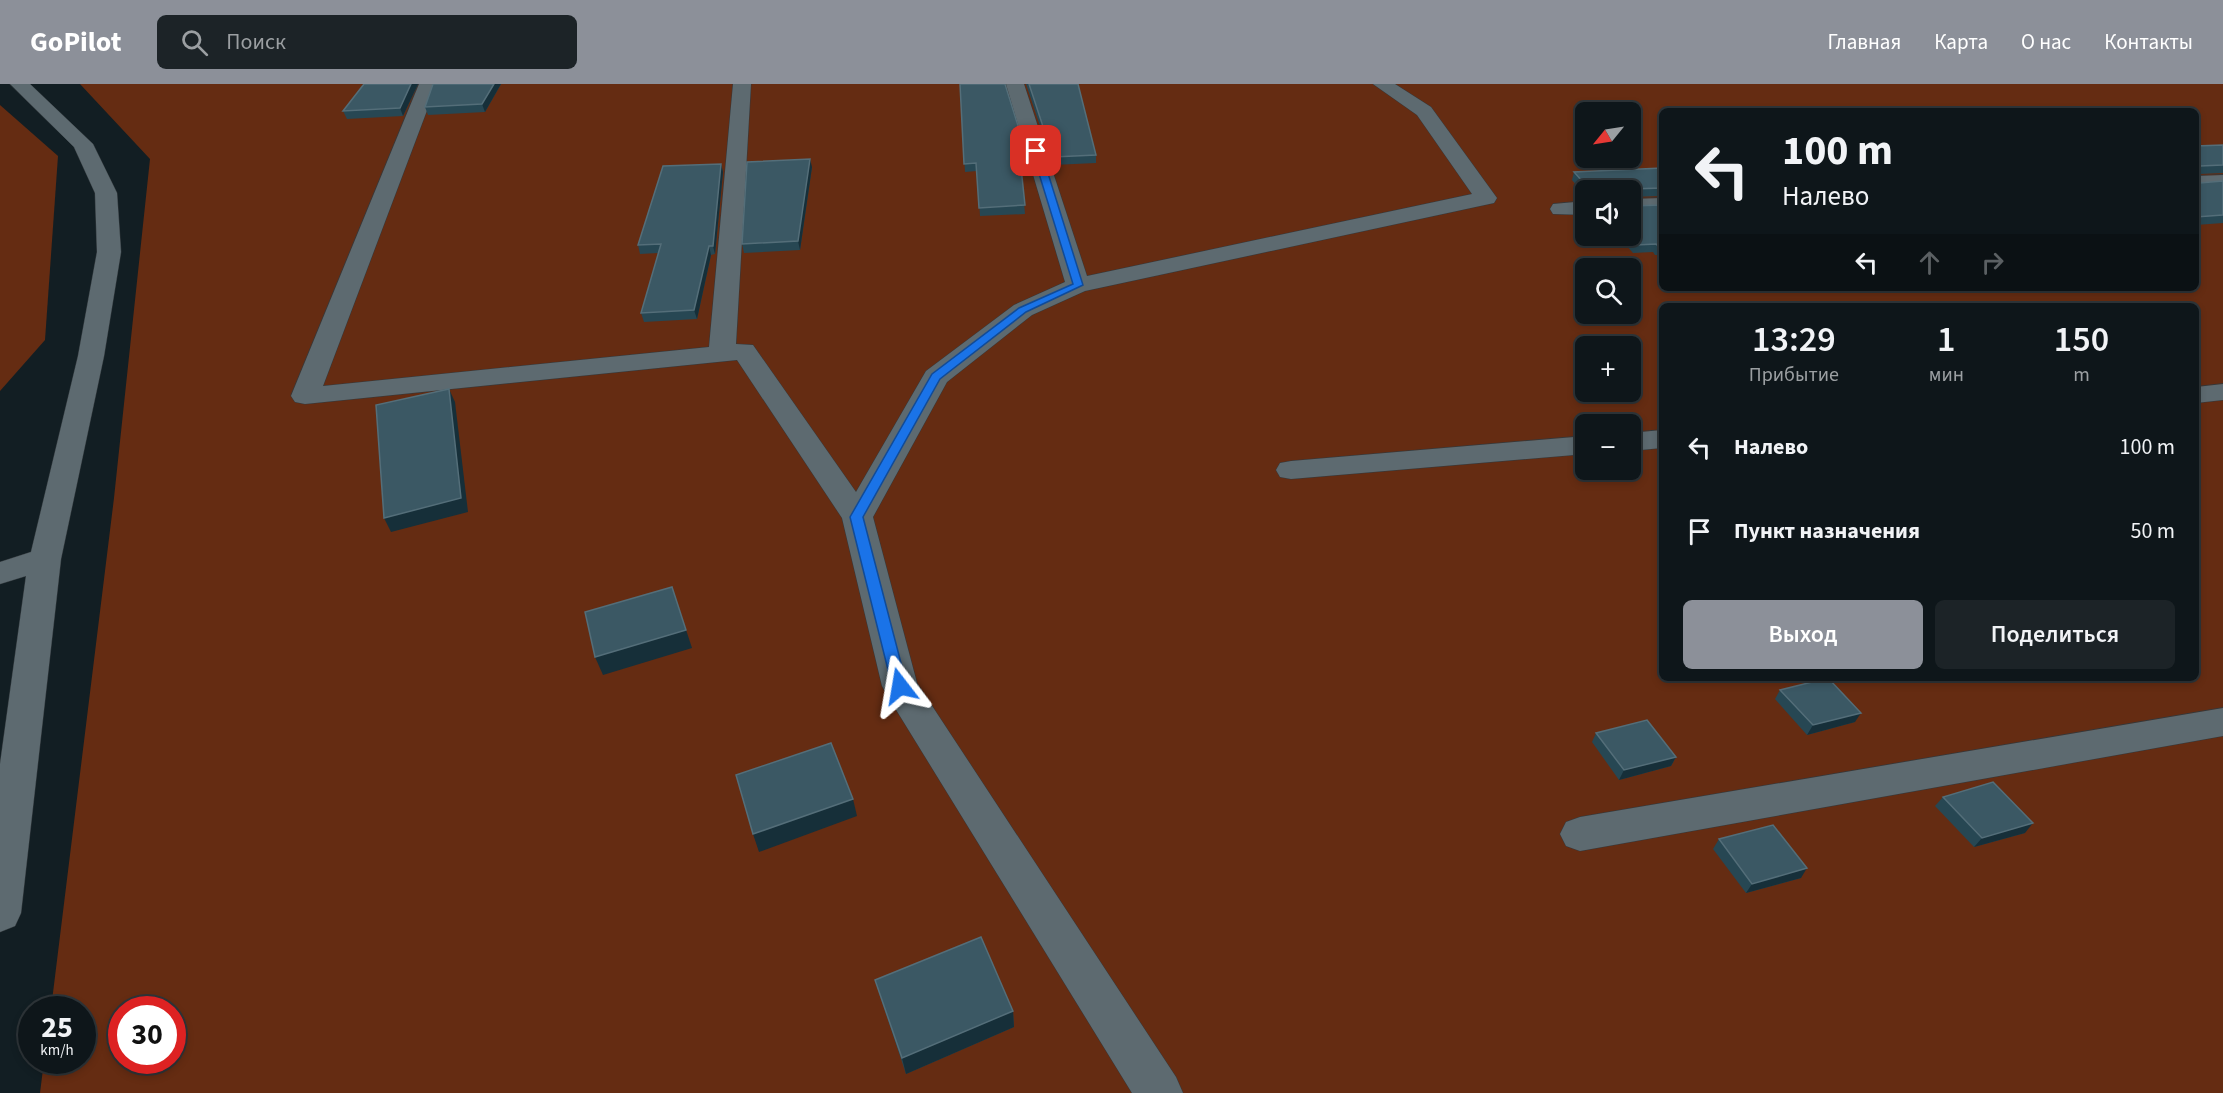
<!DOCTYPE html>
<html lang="ru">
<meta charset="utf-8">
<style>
:root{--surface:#0e161a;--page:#1c2327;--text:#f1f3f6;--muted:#9b9fa2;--line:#2e3539;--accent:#8c9099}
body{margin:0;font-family:"Source Sans 3",sans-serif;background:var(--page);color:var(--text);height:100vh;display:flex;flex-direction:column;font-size:22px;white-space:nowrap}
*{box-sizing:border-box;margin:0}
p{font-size:20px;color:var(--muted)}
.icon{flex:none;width:33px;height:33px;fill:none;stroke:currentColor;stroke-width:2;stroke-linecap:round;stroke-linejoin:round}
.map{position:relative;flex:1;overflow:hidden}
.sheet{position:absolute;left:1659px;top:219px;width:540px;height:378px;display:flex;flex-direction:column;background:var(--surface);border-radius:9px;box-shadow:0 3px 9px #0003,0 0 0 2px var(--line)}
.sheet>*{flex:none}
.top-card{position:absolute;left:1659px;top:24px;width:540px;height:183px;border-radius:9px;box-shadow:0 3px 9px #0003,0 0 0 2px var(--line);background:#0e161a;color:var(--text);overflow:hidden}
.needle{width:39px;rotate:240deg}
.tools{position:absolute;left:1575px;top:18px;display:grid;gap:12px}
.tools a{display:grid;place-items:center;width:66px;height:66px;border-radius:9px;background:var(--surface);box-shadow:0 3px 9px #0003,0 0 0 2px var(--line);font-size:30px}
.speed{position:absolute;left:18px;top:912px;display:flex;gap:12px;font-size:30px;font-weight:700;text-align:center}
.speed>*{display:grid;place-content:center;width:78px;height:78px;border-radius:50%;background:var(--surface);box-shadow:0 3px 9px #0003,0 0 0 2px var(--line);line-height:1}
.speed small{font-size:15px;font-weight:400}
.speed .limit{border:9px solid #d22;background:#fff;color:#111}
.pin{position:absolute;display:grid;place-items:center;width:51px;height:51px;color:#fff;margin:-26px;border-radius:12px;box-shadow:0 3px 9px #0006}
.me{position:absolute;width:66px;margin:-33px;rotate:346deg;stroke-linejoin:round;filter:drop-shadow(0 0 4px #0008)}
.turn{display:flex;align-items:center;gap:21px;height:126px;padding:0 24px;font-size:27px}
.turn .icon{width:78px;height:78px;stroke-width:2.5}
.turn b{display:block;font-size:42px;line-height:51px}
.lanes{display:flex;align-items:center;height:57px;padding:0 24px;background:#0003;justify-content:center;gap:30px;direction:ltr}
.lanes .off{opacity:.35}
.eta{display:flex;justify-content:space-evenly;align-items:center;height:102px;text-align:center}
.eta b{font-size:36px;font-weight:600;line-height:42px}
.action{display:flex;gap:12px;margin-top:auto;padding:12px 24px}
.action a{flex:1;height:69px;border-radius:9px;background:var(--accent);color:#fff;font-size:24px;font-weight:600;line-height:69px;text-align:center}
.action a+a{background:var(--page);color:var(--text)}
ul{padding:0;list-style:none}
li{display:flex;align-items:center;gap:18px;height:84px;padding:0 24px}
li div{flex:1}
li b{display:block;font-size:22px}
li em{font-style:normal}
header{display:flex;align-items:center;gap:36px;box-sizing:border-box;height:84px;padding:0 30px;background:var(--accent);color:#fff}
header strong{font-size:28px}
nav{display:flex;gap:33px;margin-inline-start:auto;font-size:21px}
.search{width:420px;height:54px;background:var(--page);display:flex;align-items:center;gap:15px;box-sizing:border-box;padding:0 21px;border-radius:9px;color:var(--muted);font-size:22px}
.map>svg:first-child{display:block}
.green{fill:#652c12;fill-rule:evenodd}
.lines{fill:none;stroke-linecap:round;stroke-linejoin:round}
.minor-casing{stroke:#32393d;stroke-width:1}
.minor{fill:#5d6a70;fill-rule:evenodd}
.wall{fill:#274753}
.shaded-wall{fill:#162f39}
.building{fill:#3b5864;stroke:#546e79;stroke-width:1.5}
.route{fill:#1a73e8;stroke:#114b97;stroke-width:1.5}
</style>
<header>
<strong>GoPilot</strong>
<div class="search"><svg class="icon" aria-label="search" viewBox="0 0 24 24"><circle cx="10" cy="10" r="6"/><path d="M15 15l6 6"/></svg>Поиск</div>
<nav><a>Главная</a><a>Карта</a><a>О нас</a><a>Контакты</a></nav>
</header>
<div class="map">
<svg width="2223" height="1009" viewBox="0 0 2223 1009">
<rect width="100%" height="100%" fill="#121e23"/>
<g class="green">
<path d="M 80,0 L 2223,0 L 2223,1009 L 40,1009 L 44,977 L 82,976 L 82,926 L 51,925 L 114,414 L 150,75 ZM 1662,27 L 2196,27 L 2196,204 L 1662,204 ZM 1586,28 L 1630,28 L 1630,74 L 1586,74 ZM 1586,106 L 1630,106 L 1630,152 L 1586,152 ZM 1586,184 L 1630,184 L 1630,230 L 1586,230 ZM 1662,222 L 2196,222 L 2196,594 L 1662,594 ZM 1586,262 L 1630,262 L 1630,308 L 1586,308 ZM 1586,340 L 1630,340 L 1630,386 L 1586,386 ZM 122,926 L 172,926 L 172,976 L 122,976 Z"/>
<path d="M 0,21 L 58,72 L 45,256 L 0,307 Z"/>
</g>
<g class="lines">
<g class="minor-casing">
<g id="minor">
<path d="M 10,0 L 30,0 L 93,60 L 117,109 L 121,168 L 104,272 L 61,475 L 21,829 L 15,842 L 0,848 L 0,680 L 26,492 L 0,500 L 0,478 L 31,468 L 78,272 L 97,168 L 95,109 L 74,63 Z"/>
<path d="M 419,0 L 437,0 L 323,302 L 709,263 L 733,0 L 751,0 L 736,260 L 753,261 L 856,408 L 926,287 L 1014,221 L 1065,198 L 1006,0 L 1024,0 L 1087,192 L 1472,110 L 1417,31 L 1373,0 L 1395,0 L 1431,23 L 1497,114 L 1494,119 L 1085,207 L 1032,231 L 947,298 L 873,433 L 917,599 L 1176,993 L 1183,1009 L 1132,1009 L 887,611 L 882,602 L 842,434 L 737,276 L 305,320 L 295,318 L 291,312 Z"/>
<path d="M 2223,91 L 2223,103 L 2196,106 L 2196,92 Z"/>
<path d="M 1662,114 L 1662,128 L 1630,129 L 1630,115 Z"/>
<path d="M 1586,117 L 1586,131 L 1553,130 L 1550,125 L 1553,120 Z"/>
<path d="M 2223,300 L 2223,316 L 2196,319 L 2196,303 Z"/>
<path d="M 1662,346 L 1662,364 L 1630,367 L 1630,349 Z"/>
<path d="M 1586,352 L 1586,370 L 1291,395 L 1280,393 L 1276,386 L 1280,379 L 1291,377 Z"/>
<path d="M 2223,624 L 2223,652 L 1580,767 L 1566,762 L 1560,750 L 1566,738 L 1580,733 Z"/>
</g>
</g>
<use href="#minor" class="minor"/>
</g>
<g class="wall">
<path d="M 364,0 L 418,0 L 403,32 L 347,35 L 343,27 Z"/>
<path d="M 501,0 L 485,28 L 428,31 L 425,23 Z"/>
<path d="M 960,0 L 1028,74 L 1028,82 L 1021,82 L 1025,130 L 980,132 L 977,87 L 965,88 Z"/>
<path d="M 1026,0 L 1078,0 L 1096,71 L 1096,79 L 1053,81 Z"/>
<path d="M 2223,61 L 2223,89 L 2200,90 L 2200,99 L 2223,97 L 2223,139 L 2196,141 L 2196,62 Z"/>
<path d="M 721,80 L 723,88 L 715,170 L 711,171 L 697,235 L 644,238 L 641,229 L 658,169 L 640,170 L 638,161 Z"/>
<path d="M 812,83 L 800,166 L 744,169 L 742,160 Z"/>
<path d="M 1662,84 L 1662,112 L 1631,113 L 1631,122 L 1662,121 L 1662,171 L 1655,171 L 1653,168 L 1633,169 L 1618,152 L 1630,152 L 1630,106 L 1586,106 L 1586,113 L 1572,96 L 1574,88 Z"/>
<path d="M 1780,606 L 1855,638 L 1807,651 L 1775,615 Z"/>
<path d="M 1596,649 L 1676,673 L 1671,682 L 1619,696 L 1592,658 Z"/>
<path d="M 1943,713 L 2025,749 L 1974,763 L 1935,722 Z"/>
<path d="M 1719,755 L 1801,794 L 1746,809 L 1713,765 Z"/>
<path d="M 875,896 L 1013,927 L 1014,943 L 906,990 L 880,912 Z"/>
</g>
<g class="shaded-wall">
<path d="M 411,0 L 418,0 L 403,32 L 400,24 Z"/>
<path d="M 494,0 L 501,0 L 485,28 L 482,20 Z"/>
<path d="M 810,75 L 812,83 L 800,166 L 798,157 Z"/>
<path d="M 721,80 L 723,88 L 715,170 L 713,162 Z"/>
<path d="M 709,162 L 711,171 L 697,235 L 694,226 Z"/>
<path d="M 449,305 L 455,318 L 468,428 L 391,448 L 384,434 Z"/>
<path d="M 672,503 L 692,564 L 603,591 L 595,573 Z"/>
<path d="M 1861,629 L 1855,638 L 1807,651 L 1813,641 Z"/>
<path d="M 1676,673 L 1671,682 L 1619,696 L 1624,686 Z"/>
<path d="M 853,715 L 857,732 L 759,768 L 753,750 Z"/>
<path d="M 2033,739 L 2025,749 L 1974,763 L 1982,754 Z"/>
<path d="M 1807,784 L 1801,794 L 1746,809 L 1752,800 Z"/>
<path d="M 1013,927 L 1014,943 L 906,990 L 902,974 Z"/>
</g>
<g class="building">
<path d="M 364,0 L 411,0 L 400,24 L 343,27 Z"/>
<path d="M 433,0 L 494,0 L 482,20 L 425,23 Z"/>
<path d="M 960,0 L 1005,0 L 1028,74 L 1020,74 L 1025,121 L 979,124 L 976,79 L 964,80 Z"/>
<path d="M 1029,0 L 1078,0 L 1096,71 L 1053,73 Z"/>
<path d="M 2223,61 L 2223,81 L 2200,82 L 2200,99 L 2223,97 L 2223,131 L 2196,133 L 2196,62 Z"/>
<path d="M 810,75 L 798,157 L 742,160 L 747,78 Z"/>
<path d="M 721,80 L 713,162 L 709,162 L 694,226 L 641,229 L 661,160 L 638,161 L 663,82 Z"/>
<path d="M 1662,84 L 1662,104 L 1631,105 L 1631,122 L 1662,121 L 1662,162 L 1658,162 L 1656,160 L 1636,161 L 1628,152 L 1630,152 L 1630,106 L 1590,106 L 1574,88 Z"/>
<path d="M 449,305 L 461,414 L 384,434 L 376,321 Z"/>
<path d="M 672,503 L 686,546 L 595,573 L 585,528 Z"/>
<path d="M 1828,594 L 1861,629 L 1813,641 L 1780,606 Z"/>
<path d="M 1647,636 L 1676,673 L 1624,686 L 1596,649 Z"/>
<path d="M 831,659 L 853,715 L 753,750 L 736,691 Z"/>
<path d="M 1993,698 L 2033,739 L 1982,754 L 1943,713 Z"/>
<path d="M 1773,741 L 1807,784 L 1752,800 L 1719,755 Z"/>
<path d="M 981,853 L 1013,927 L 902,974 L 875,896 Z"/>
</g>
<path class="route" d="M 1036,64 L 1041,67 L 1083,201 L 1026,228 L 940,295 L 863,433 L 907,602 L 905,606 L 894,606 L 892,602 L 850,433 L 932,290 L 1019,224 L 1073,200 L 1032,67 Z"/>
</svg>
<div class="tools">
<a><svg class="needle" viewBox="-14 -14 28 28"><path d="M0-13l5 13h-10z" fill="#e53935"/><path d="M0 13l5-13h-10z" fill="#9b9fa2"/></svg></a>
<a><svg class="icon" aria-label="sound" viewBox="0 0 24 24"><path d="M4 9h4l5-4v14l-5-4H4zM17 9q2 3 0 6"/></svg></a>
<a><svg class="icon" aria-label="search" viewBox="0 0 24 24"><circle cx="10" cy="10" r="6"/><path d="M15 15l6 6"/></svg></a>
<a>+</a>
<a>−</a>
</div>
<div class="speed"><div>25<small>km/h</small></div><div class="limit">30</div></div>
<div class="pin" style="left:1036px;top:67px;background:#d93025"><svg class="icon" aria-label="arrive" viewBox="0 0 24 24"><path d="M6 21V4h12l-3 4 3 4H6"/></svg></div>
<svg class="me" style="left:900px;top:602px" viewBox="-20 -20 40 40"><path d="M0-17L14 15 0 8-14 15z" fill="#1a73e8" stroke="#fff" stroke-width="4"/></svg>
<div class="top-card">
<div class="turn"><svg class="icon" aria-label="left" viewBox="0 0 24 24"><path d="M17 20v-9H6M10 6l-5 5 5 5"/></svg><div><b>100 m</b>Налево</div></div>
<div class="lanes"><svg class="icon" aria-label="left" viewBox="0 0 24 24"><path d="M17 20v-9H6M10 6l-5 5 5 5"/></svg><svg class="icon off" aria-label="ahead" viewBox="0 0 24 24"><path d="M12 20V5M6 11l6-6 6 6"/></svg><svg class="icon off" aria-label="right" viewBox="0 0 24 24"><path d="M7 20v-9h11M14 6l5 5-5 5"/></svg></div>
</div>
<section class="sheet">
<div class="eta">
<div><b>13:29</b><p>Прибытие</p></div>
<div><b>1</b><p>мин</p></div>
<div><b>150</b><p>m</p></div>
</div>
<ul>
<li><svg class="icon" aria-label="left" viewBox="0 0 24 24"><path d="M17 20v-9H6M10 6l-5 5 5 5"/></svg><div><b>Налево</b></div><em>100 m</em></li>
<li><svg class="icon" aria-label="arrive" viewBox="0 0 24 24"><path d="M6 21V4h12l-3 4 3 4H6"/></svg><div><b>Пункт назначения</b></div><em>50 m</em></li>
</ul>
<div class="action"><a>Выход</a><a>Поделиться</a></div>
</section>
</div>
